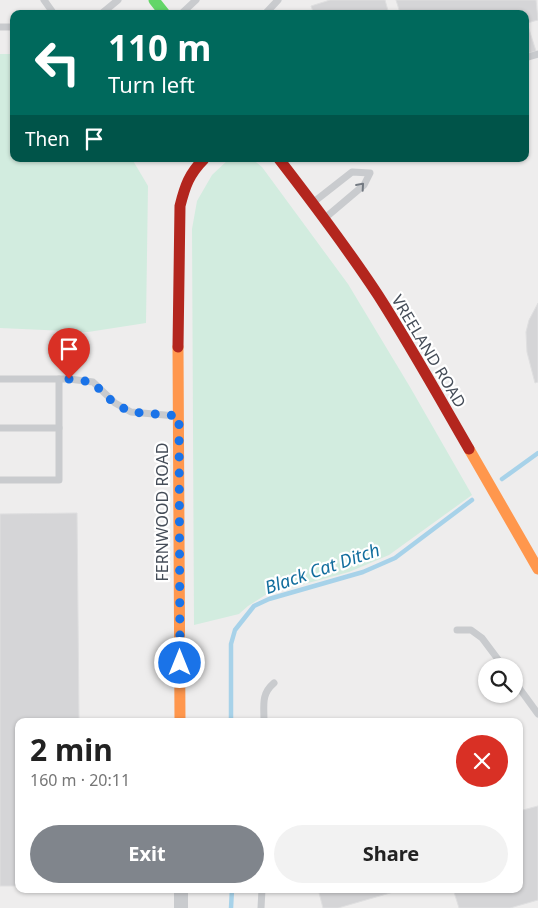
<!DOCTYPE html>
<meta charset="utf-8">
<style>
:root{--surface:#fff;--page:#f2f2f2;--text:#222;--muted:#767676;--accent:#80858c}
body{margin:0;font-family:"Noto Sans",sans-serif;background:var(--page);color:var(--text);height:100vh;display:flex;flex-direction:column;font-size:19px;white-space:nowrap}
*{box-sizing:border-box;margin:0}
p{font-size:16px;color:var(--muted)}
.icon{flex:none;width:28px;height:28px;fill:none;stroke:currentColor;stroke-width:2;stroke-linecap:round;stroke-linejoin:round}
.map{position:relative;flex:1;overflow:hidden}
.drawer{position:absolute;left:15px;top:718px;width:508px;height:175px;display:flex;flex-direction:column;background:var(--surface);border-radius:10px;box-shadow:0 1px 4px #0004}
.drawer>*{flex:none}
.top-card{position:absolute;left:10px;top:10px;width:519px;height:152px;border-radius:10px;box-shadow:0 1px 4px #0004;background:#00695c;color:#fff;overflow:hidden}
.fabs{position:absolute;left:478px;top:658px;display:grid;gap:10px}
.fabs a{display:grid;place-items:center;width:45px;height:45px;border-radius:50%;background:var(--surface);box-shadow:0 1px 4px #0004;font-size:25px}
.pin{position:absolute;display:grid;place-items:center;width:42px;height:42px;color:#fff;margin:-51px -21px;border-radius:50% 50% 50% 0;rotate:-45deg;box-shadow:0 0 5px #0007}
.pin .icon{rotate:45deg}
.me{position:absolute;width:55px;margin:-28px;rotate:0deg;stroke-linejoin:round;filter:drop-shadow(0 0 4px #0008)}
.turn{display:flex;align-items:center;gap:18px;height:105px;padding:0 15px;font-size:22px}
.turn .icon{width:65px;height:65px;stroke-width:2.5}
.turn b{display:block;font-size:35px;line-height:42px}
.then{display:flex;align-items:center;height:48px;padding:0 15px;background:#0003;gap:10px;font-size:19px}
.round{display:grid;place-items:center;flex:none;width:52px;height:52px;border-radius:26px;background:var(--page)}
.headline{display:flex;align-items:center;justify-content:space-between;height:85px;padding:0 15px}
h1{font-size:30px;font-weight:700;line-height:38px}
.primary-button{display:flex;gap:10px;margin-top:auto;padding:10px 15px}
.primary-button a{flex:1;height:58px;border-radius:30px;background:var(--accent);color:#fff;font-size:20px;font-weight:700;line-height:58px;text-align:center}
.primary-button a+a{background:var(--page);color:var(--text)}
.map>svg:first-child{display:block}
.green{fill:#d2ecdf}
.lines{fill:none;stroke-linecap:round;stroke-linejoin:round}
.stream{stroke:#a7d2e9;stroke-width:4.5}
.building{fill:#d5d5d7;stroke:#dfdfe0}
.lane{stroke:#c9cbce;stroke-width:7}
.street{stroke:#c9cbce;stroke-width:14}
.fast{stroke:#63d668;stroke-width:11}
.slow{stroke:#ff974d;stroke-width:11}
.jam{stroke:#b3261e;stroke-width:11}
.oneway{stroke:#737981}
.route{stroke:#1a73e8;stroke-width:9;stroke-dasharray:0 16.2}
.labels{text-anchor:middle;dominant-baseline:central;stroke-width:4.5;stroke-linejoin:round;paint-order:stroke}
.street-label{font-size:16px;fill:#454d58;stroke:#fff}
.water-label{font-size:18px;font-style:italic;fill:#126e9e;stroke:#fff}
</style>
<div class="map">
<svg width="538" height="908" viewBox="0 0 538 908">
<rect width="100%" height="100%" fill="#eeeded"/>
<g class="green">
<path d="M 0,54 L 14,54 L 14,159 L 132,159 L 148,186 L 146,323 L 88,332 L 0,328 Z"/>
<path d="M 229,159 L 252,159 L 262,167 L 348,284 L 410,387 L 472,495 L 389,555 L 349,572 L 267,594 L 248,606 L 239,614 L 194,625 L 192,229 L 197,201 L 212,175 Z"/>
</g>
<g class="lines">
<g class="stream">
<path d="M 502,479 L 538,453"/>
<path d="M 231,721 L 231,644 L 235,630 L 254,606 L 269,599 L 363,572 L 395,558 L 472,500"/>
<path d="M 231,908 L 232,889"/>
</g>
</g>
<g class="building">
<path d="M 330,0 L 385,0 L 389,14 L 314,14 L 311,6 Z"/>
<path d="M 396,0 L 536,0 L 538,20 L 527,23 L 536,51 L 525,54 L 525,14 L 399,14 L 400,13 Z"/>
<path d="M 538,303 L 538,382 L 535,383 L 527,352 L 526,332 L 529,320 Z"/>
<path d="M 77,513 L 79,721 L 19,721 L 19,886 L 0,886 L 0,514 Z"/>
<path d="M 538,806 L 538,900 L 510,908 L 459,908 L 453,889 L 519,889 L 519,811 Z"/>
<path d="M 318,889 L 404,889 L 338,908 L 323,908 Z"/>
</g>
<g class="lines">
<g class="lane">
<path d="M 44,0 L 54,14"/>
<path d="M 101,14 L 118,0"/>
<path d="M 181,14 L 196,0"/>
<path d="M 265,14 L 278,0"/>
<path d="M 0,27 L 14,27"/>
<path d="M 525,58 L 538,54"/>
<path d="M 315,201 L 352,172 L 370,173 L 364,185 L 325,218"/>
<path d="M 0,379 L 69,379 L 93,382 L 115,403 L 131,412 L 176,416"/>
<path d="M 0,428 L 59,428"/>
<path d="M 0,480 L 59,480 L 59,379"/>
<path d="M 457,630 L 471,630 L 482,638 L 503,666"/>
<path d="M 514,681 L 538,714"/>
<path d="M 264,721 C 264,705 261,694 274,683"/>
<path d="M 261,908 L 262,889"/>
</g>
<path class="street" d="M 181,889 L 181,908"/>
<path class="fast" d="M 154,0 L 165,14"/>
<g class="slow">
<path d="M 178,347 L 180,721"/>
<path d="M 469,449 L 538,569"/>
</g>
<g class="jam">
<path d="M 279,159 C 313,203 347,248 378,295 C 410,345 439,397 469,449"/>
<path d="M 178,347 L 180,206 C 185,186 189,174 204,159"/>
</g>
</g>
<defs><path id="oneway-chevron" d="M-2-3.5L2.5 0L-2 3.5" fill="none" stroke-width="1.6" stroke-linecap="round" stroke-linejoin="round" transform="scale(1.25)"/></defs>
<use class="oneway" href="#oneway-chevron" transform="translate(361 186) rotate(-49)"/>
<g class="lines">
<path class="route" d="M 69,379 L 92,382 L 115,404 L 131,412 L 179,416 L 180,663"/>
</g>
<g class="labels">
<g class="street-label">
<text transform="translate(429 351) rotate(59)">VREELAND ROAD</text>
<text transform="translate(162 512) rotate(-90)">FERNWOOD ROAD</text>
</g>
<g class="water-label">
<text transform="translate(322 568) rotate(-19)">Black Cat Ditch</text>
</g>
</g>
</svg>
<div class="fabs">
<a><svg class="icon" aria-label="search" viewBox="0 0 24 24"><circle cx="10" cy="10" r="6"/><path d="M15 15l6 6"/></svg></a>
</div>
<div class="pin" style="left:69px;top:379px;background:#d93025"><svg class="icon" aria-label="arrive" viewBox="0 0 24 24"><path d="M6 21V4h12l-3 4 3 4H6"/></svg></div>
<svg class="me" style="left:180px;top:663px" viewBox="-20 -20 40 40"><circle r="17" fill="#1a73e8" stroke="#fff" stroke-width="3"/><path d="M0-11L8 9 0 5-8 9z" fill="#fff"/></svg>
<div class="top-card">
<div class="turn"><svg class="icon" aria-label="left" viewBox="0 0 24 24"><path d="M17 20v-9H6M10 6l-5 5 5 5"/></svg><div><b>110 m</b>Turn left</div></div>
<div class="then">Then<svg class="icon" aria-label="arrive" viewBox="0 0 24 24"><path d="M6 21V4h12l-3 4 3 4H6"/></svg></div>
</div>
<section class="drawer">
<div class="headline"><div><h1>2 min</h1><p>160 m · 20:11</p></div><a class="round" style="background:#d93025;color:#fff"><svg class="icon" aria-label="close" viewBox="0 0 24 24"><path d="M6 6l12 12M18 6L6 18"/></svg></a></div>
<div class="primary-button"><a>Exit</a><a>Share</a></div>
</section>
</div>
